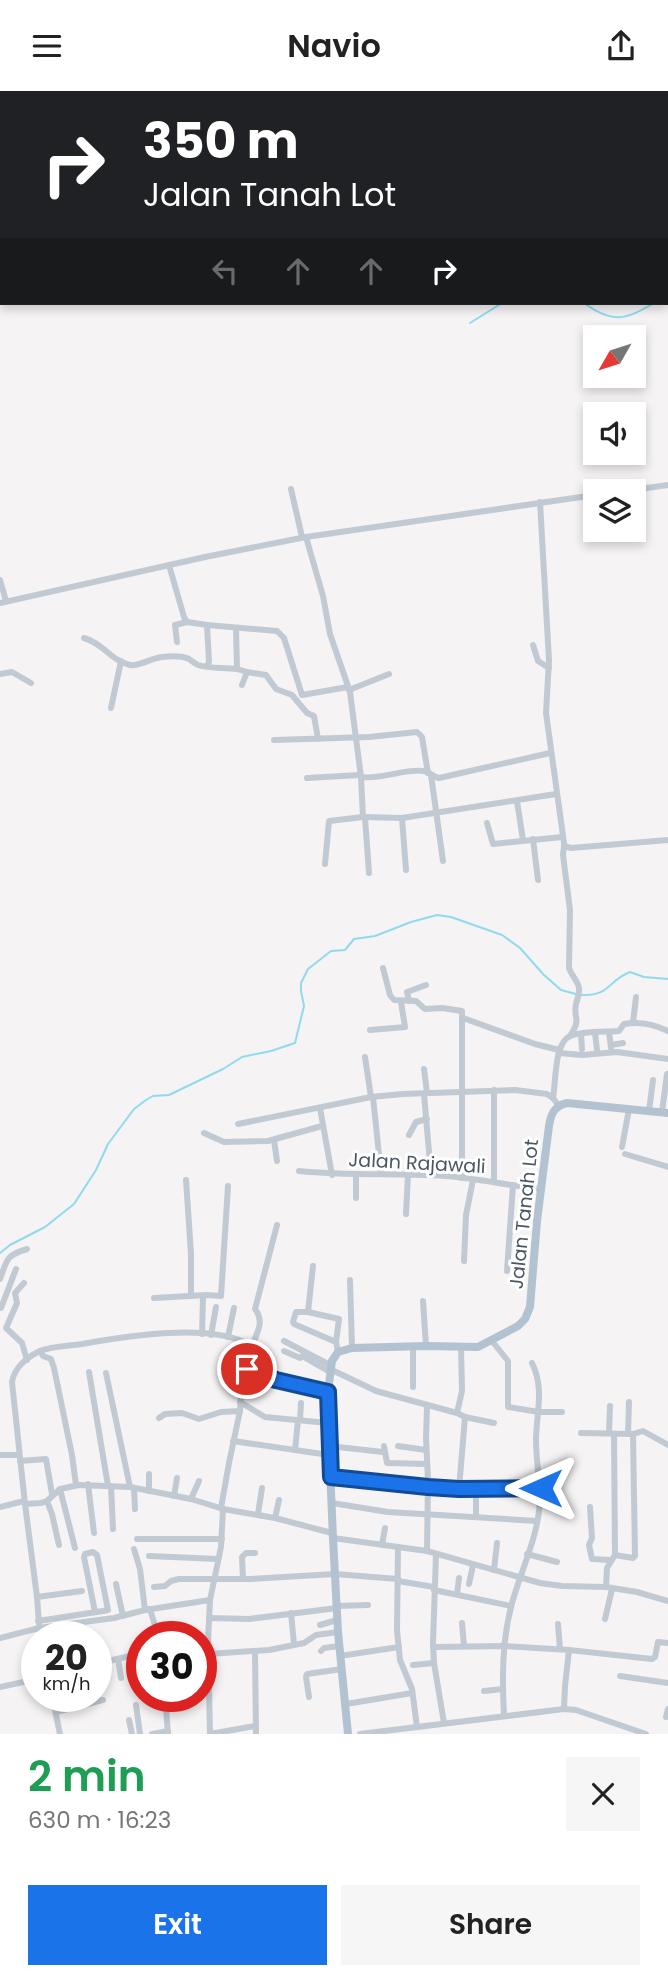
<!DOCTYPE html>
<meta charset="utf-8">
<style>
:root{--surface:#fff;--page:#f6f6f6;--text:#222;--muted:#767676;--accent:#1a73e8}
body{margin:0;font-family:Poppins,sans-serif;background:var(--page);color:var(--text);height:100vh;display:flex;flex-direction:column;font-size:26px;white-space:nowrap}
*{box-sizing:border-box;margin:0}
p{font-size:23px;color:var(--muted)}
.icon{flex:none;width:38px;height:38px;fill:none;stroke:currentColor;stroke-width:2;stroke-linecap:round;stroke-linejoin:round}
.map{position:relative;height:1643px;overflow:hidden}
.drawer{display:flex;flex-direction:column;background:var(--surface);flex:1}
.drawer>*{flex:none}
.hud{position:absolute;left:0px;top:0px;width:668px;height:214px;box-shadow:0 4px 10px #0003;background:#202124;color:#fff;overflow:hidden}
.needle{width:46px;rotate:231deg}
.controls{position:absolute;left:583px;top:234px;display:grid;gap:14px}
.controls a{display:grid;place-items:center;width:63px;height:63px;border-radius:0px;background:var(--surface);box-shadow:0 4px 10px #0003;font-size:35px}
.speed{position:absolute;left:21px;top:1530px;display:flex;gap:14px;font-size:35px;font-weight:700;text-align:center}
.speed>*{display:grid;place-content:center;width:91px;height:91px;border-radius:50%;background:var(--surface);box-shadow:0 4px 10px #0003;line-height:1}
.speed small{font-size:18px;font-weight:400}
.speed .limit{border:10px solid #d22;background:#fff;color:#111}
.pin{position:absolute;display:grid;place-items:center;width:60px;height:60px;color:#fff;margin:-30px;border:4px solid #fff;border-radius:50%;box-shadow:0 2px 7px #0007}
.me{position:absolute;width:77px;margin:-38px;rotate:270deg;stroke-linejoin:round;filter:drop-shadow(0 0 5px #0008)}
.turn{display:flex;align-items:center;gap:24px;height:147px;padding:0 28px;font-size:32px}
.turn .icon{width:91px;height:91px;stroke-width:2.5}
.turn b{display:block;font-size:49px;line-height:60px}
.lanes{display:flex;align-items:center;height:66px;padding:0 28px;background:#0003;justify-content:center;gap:35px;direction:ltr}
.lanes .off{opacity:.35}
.round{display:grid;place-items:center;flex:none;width:74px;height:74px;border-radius:0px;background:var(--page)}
.head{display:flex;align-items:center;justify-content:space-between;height:119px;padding:0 28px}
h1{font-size:42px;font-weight:600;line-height:52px;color:#1e9e55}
.action{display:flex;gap:14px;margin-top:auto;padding:14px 28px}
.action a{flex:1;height:80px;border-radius:0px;background:var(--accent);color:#fff;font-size:28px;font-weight:600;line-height:80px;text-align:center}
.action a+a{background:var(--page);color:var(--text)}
header{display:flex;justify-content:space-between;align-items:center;height:91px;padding:0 28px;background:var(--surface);font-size:32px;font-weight:600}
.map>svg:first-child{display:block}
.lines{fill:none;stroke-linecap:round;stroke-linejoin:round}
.stream{stroke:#90daee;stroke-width:2}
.minor{stroke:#c1cad2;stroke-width:6}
.major{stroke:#b3c2d1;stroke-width:8}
.route-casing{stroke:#114b97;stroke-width:18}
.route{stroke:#1a73e8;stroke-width:12}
.labels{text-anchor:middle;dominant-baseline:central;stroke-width:6;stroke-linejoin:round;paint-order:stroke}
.street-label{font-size:19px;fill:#4a5661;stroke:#fff}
</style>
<header><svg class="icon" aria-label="menu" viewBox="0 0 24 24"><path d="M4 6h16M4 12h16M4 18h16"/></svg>Navio<svg class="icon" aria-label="share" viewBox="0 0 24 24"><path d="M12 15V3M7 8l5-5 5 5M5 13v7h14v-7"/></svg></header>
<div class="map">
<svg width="668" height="1643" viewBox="0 0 668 1643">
<rect width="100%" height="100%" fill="#f5f3f3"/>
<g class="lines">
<g class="stream">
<path d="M 442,2 L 447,0"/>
<path d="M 667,205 L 668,205"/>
<path d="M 584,212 C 613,233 625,229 654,212"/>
<path d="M 470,232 L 502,212"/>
<path d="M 581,904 C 611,905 607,890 630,881 L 644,886 L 668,888"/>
<path d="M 0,1162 L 10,1154 L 45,1136 L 74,1113 L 96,1079 L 108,1053 L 134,1018 L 146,1009 L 153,1005 L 169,1004 L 223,978 L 242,966 L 271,960 L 295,952 L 304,915 L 301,900 L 301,892 L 308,878 L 331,860 L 345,859 L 354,848 L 375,845 L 411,831 L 437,824 L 451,826 L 502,844 L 520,857 L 544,884 L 561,899 L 576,903"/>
</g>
<g class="minor">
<path d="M 291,398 L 302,446"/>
<path d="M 619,401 L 668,394"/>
<path d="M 540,411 L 549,569 L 546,622 L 564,752 L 564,755 L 571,757 L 668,749"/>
<path d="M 306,446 L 323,505 L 330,543 L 350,601 L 361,686 C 380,689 407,677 424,680 C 430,681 433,686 439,687 L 550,662"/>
<path d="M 169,474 L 184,526 L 187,531 L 207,534 L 277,540 L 284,547 L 302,604 L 348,596"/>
<path d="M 0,489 L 6,510"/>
<path d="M 0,512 L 205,466 L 306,446 L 595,404"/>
<path d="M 236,537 L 237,578 L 247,581 L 242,594"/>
<path d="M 84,547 C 103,552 110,569 130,574 C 138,576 151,567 162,566 C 170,565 181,564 189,568 C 192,570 195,573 198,574 C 211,578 224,576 237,578"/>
<path d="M 177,551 L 175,534 L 187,531"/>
<path d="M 533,554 L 538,570 L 549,577"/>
<path d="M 207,575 L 209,571 L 207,534"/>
<path d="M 247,581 L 266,584 L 276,598 L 292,604 L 307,622 L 314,625 L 318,648"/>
<path d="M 0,583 L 12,581 L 31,592"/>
<path d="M 349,599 L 389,583"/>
<path d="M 111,617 L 121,570"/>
<path d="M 274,649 L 369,646 L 417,641 L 422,646 L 428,682"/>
<path d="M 431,684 L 443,770"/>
<path d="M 361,686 L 363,726"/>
<path d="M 307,687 L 360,684"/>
<path d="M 517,710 L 523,749"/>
<path d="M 365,727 L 369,782"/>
<path d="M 402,727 L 406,779"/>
<path d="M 487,732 L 493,753 L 562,746"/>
<path d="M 533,748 L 538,789"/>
<path d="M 564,755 L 563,764 L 570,819 L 569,877 C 571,884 578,890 579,897 C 580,903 577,908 576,913 C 573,929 582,927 570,945"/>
<path d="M 325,773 L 329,730 L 363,726 L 402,727 L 556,703"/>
<path d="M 383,877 L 390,904 L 394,909 L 416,910 L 425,918 L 442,917 L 462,920 L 462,1087"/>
<path d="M 409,910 L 407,901 L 426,894"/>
<path d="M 463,927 L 535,953 L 559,959"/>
<path d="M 633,932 L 636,906"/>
<path d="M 370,939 L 405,936 L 401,911"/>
<path d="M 609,941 L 611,957"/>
<path d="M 595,942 L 597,959"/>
<path d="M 581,943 L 582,958"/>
<path d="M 611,954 L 623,952"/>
<path d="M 559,962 L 582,964 L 617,961 L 668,968"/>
<path d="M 365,966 L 371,1006"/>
<path d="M 424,978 L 427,1002"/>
<path d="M 494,999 L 494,1091"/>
<path d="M 424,1003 L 431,1084"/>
<path d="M 373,1006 L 381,1083"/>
<path d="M 553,1007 C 556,991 554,952 570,945 C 581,940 606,941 619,940 L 624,933 C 640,930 654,933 668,940"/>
<path d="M 320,1017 L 332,1084"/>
<path d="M 649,1020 L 653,989"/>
<path d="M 662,1021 L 667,983"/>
<path d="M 238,1033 L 371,1006 L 403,1003 L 515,999 L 547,1003 L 553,1007 L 559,1015"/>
<path d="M 204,1042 L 224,1051 L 268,1050 L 322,1035"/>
<path d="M 409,1044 L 416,1031 L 427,1028"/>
<path d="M 274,1049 L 277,1070"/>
<path d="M 622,1056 L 629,1018"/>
<path d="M 625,1063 L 668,1076"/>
<path d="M 299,1080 C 347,1085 396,1082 445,1085 C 477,1087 509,1095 542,1098"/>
<path d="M 186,1089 L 191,1163 L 191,1205"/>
<path d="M 356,1107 L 356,1083"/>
<path d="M 406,1123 L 408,1083"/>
<path d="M 464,1170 L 466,1124 L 473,1089"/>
<path d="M 507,1180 L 513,1094"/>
<path d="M 0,1188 C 7,1169 6,1164 27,1158"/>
<path d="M 350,1189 L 352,1257"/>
<path d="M 24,1192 L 15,1202 L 17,1212 L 6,1237 L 22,1252 L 27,1269"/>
<path d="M 154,1207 L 207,1204 L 221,1205 L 228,1095"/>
<path d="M 423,1210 L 426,1255"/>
<path d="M 1,1217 L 16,1178"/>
<path d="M 308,1221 L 313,1175"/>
<path d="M 202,1243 L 203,1206"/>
<path d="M 211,1244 L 216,1216"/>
<path d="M 228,1246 L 234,1217"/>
<path d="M 284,1250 L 330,1274"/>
<path d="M 492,1250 L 508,1270 L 508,1316 L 539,1321 L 562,1321"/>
<path d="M 336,1251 L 294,1233 L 293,1231 L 296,1221 L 308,1221 L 339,1228 L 336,1251 L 338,1261"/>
<path d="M 413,1255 L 413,1296"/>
<path d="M 264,1259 L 252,1255 C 257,1241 265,1231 255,1218 L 277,1134"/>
<path d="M 40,1260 L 43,1265 L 51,1268 L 54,1277 L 72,1364 L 76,1394"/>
<path d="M 284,1260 L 300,1267 L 302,1265 L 330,1281"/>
<path d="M 247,1278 L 276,1289 L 328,1301"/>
<path d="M 330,1278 L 376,1300 L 457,1322 L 465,1326 L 494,1332"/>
<path d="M 89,1281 L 108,1395"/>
<path d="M 106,1282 L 130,1396"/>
<path d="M 262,1284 L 266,1266"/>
<path d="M 240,1311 L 265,1326 L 328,1332"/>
<path d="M 457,1322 L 462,1300 L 461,1256"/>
<path d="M 159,1327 L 165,1323 L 182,1322 L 199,1328 L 221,1321 L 240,1320"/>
<path d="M 300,1329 L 301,1312"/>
<path d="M 581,1342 L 633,1343 L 643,1340 L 668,1354"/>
<path d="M 609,1342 L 610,1315"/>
<path d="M 628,1343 L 629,1311"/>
<path d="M 233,1350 L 329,1364"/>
<path d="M 329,1355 L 383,1361"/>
<path d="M 384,1355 L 387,1372 L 427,1373"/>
<path d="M 398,1355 L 426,1359"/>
<path d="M 295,1359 L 298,1329"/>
<path d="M 0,1364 L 19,1364"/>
<path d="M 20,1370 L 46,1368 L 52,1403"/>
<path d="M 149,1383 L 149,1400"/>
<path d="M 331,1386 L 427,1396 L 553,1399"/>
<path d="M 88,1393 L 94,1442"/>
<path d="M 111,1395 L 113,1438"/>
<path d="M 134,1397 L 135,1418"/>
<path d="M 60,1398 L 75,1457"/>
<path d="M 459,1398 L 465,1326"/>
<path d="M 476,1398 L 476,1426"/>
<path d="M 174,1405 L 177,1387"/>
<path d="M 191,1408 L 199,1390"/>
<path d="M 47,1410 L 52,1423 L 59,1454"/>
<path d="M 332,1412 L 388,1421 L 537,1430"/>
<path d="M 25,1413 L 41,1412 L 47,1410 L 60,1398 L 79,1394 L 130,1396 L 191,1408 L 223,1418 L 275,1427 L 332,1442"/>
<path d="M 0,1416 L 24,1410"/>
<path d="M 590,1416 L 592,1447 L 589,1454 L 592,1468 L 610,1469"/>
<path d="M 258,1423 L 262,1397"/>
<path d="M 275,1427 L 279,1409"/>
<path d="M 333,1447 L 427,1460 L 540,1492 L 562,1495 L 606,1496 L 637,1501 L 668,1510"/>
<path d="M 137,1448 L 222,1448"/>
<path d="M 382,1454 L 385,1437"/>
<path d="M 398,1456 L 397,1539 L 400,1569 L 412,1598 L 417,1636"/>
<path d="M 134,1458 L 140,1478 L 145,1519"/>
<path d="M 427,1460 L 428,1389 L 426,1347 L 427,1315"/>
<path d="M 436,1463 L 433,1552 L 434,1572 L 444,1632"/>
<path d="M 527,1463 L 557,1471"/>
<path d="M 615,1464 L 633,1467 L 635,1465 L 633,1343"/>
<path d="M 149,1465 L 218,1468"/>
<path d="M 494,1479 L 497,1452"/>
<path d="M 243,1488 L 242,1466 L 246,1462 L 255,1462"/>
<path d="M 398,1490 L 434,1496"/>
<path d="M 116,1493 L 123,1525"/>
<path d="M 469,1493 L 473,1474"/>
<path d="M 154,1496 L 165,1495 L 171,1490 L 179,1488 L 251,1488 L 335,1483 L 398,1488"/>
<path d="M 606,1496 L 607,1477 L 615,1464 L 614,1343"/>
<path d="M 434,1499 L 511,1515"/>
<path d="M 457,1503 L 459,1487"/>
<path d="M 37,1506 L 82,1500"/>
<path d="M 337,1515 L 368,1514"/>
<path d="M 150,1518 L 158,1545"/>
<path d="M 291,1522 L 294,1553"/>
<path d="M 209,1527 L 249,1528 L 337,1517"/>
<path d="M 605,1528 L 612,1498"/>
<path d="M 38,1530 L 103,1520 L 108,1519 L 97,1464 L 93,1461 L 85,1463 L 84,1466 L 95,1521"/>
<path d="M 462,1532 L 464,1555"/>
<path d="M 558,1533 L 560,1558"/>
<path d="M 320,1534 L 337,1529"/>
<path d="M 40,1545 L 37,1506 L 25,1413 L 12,1291 C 14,1277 27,1266 40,1260 C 52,1255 69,1255 82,1253 C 127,1245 212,1231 252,1255 L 242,1292 L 240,1320 L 229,1372 L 221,1417"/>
<path d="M 0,1547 L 39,1537 L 114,1527 L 145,1519 L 210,1509"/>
<path d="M 433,1556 L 504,1555 L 569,1559 L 652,1568 L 655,1566 L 658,1551 L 668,1552"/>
<path d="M 321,1560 L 324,1557 L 339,1555"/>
<path d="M 255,1561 L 256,1643"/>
<path d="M 208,1563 L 269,1559 L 304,1552 L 316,1544 L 338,1541"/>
<path d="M 340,1565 L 399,1556"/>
<path d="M 118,1568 L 121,1587"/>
<path d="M 96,1573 L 142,1562"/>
<path d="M 413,1574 L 434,1572"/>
<path d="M 620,1585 L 668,1592"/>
<path d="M 0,1596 L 37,1588"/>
<path d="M 484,1600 L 503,1598"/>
<path d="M 52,1605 L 60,1643"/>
<path d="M 165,1605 L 168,1643"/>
<path d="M 309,1606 L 306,1586 L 307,1583 L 342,1578"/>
<path d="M 346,1613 L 412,1602"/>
<path d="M 136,1614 L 140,1643"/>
<path d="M 564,1618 L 565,1595 L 569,1559"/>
<path d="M 56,1621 L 103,1609"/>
<path d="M 504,1624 C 502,1586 502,1549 512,1512 C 520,1483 536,1449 539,1420 C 542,1396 536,1374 536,1350 C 536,1323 545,1298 532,1272"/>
<path d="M 666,1626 L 668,1618"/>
<path d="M 129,1629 L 132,1643"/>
<path d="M 152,1643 L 168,1640"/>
<path d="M 210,1643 L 208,1550 L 210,1509 L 221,1456 L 223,1418"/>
<path d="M 210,1643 L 255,1635"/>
<path d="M 360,1643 L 564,1618 L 576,1619 L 646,1643"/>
</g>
<path class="major" d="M 348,1643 L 338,1541 L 333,1447 L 328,1332 L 328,1301 L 332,1270 L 338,1261 L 352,1257 L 426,1255 L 478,1256 L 518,1235 L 525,1228 L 530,1216 L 537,1130 L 549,1035 C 551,1023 554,1015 567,1012 L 668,1022"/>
</g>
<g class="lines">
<g class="route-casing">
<path id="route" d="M 247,1278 L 276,1289 L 328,1301 L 331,1386 L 428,1396 L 459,1398 L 541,1397"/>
</g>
<use href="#route" class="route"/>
</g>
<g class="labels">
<g class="street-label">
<text transform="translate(417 1072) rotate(3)">Jalan Rajawali</text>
<text transform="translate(524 1123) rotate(-84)">Jalan Tanah Lot</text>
</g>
</g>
</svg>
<div class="controls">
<a><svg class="needle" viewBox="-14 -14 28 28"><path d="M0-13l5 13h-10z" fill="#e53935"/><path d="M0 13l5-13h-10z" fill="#767676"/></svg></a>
<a><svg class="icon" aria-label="sound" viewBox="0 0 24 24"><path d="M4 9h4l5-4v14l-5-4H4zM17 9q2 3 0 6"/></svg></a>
<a><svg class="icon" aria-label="layers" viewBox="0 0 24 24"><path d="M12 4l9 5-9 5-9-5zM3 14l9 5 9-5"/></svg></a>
</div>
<div class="speed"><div>20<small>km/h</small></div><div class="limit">30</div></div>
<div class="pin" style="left:247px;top:1278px;background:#d93025"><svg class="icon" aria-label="arrive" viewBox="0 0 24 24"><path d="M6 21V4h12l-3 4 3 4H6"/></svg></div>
<svg class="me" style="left:541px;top:1397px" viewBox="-20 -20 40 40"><path d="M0-17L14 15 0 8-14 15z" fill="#1a73e8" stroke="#fff" stroke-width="4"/></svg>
<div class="hud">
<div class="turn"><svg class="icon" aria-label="right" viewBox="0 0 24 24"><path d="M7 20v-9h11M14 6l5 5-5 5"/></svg><div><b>350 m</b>Jalan Tanah Lot</div></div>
<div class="lanes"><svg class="icon off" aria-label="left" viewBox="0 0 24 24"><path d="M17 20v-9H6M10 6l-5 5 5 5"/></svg><svg class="icon off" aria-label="ahead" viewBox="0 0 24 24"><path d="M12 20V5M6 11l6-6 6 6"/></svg><svg class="icon off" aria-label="ahead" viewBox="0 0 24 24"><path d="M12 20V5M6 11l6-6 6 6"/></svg><svg class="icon" aria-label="right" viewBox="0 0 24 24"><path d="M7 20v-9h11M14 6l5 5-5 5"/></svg></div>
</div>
</div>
<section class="drawer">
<div class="head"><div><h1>2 min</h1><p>630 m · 16:23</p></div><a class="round"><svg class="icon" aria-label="close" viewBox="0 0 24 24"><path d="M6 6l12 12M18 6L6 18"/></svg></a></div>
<div class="action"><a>Exit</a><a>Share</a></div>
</section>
